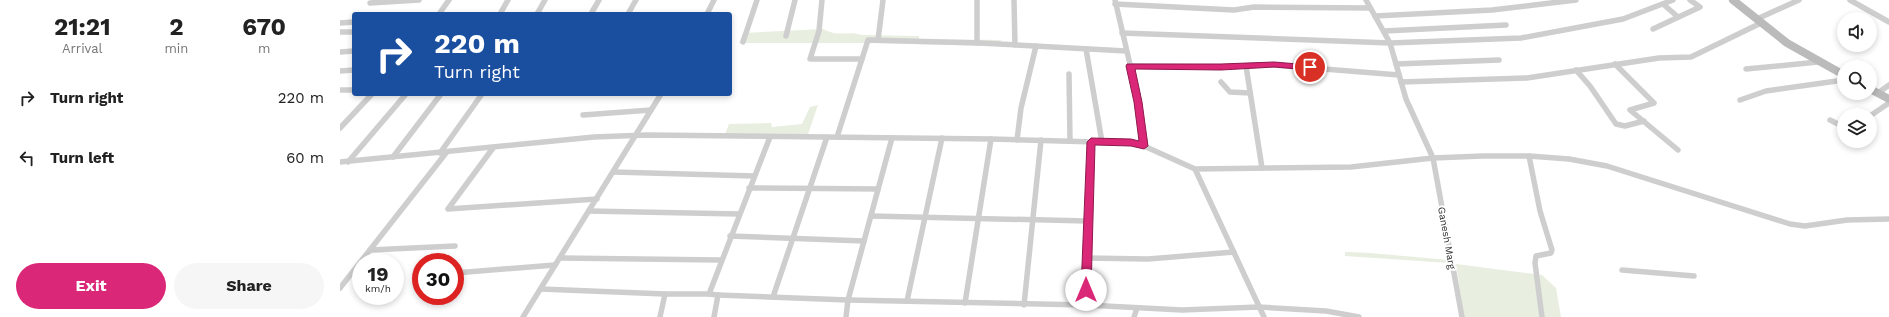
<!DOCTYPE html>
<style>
:root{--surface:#fff;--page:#f6f6f6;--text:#222;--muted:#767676;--accent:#db2777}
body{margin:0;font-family:"Work Sans",sans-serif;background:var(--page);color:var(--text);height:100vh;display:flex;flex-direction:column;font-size:15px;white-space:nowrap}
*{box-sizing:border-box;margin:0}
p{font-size:13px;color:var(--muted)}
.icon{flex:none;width:22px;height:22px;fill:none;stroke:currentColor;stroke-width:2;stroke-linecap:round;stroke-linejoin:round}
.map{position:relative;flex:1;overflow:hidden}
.details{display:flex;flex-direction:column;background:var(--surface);width:340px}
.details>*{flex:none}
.banner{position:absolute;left:12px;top:12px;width:380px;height:84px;border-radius:4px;box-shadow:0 2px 6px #0003;background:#1a4fa0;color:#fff;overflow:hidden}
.buttons{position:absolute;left:1497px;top:12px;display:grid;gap:8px}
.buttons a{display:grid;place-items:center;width:40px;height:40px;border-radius:50%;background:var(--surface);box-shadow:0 2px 6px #0003;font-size:20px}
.speed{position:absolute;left:12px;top:253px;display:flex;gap:8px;font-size:20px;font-weight:700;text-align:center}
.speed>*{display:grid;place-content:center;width:52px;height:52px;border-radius:50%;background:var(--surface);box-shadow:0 2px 6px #0003;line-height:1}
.speed small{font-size:10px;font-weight:400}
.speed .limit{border:6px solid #d22;background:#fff;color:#111}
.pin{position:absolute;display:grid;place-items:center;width:34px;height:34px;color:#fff;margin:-17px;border:2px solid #fff;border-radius:50%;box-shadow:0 1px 4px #0007}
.me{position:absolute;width:44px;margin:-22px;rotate:0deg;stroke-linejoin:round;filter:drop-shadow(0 0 3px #0008)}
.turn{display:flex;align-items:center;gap:14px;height:84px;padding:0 16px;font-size:18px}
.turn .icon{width:52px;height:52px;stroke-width:2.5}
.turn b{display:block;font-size:28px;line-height:34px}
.eta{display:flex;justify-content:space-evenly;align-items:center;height:68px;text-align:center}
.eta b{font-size:24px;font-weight:700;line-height:28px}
.primary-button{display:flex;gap:8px;margin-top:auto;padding:8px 16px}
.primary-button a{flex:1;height:46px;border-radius:24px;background:var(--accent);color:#fff;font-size:16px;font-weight:700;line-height:46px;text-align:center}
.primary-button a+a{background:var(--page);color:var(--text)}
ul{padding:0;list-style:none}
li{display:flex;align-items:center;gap:12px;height:60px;padding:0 16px}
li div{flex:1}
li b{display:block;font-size:15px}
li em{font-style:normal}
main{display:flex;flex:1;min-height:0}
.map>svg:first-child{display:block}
.green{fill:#e8eee0}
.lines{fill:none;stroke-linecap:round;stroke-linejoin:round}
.minor{stroke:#cecece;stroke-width:5.5}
.secondary{stroke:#bbb;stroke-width:8}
.route{fill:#db2777;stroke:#8e194d}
.labels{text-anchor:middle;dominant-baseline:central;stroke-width:4;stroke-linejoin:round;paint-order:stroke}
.street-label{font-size:10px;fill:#313131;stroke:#fff}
</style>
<main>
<section class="details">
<div class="eta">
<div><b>21:21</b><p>Arrival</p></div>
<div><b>2</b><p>min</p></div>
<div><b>670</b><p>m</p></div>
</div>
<ul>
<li><svg class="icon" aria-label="right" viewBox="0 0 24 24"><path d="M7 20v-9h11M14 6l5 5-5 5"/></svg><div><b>Turn right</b></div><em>220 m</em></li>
<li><svg class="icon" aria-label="left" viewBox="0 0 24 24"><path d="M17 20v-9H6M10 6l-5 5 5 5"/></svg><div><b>Turn left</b></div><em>60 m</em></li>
</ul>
<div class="primary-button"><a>Exit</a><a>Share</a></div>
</section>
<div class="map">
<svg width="1549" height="317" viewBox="0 0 1549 317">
<rect width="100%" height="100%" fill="#fff"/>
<g class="green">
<path d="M 483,29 C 500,38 506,30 522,35 L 579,36 L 579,39 L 662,40 L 653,46 L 529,43 L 399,43 L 403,33 Z"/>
<path d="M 478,105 L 468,134 L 385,134 L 389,124 L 431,123 L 432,127 L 462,124 L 470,107 Z"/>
<path d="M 1005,252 C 1040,253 1074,257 1109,260 L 1109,263 L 1005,256 Z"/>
<path d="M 1116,264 L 1202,275 L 1216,288 L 1221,317 L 1124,317 Z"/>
</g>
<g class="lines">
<g class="minor">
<path d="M 482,0 L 479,31 L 470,59 L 522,59 L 497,137"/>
<path d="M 637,0 L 637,43"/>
<path d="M 674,0 L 675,45"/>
<path d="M 775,0 L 796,90 L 804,146"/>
<path d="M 1026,0 L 1050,43 L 1066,99 L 1093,158 L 1122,317"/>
<path d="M 1510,0 L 1549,22"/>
<path d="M 30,3 L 79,0"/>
<path d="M 775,4 L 894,10 L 914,7 L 1030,8"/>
<path d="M 1323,4 L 1338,17"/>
<path d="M 252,12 L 259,0"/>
<path d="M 99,14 L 109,0"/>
<path d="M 160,14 L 168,0"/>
<path d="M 197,14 L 205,0"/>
<path d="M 288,14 L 296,0"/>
<path d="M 367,14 L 374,0"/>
<path d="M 1035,16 L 1152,10 L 1236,0"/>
<path d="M 1417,19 L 1459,0"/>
<path d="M 0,23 L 14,22"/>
<path d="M 1313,29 L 1360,7 L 1350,0"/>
<path d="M 1044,31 L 1166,25"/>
<path d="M 0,32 L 14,32"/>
<path d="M 782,33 L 1050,43 L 1181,38 L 1283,19 L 1333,0"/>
<path d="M 446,36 L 455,0"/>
<path d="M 538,40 L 543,0"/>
<path d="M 403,42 L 417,0"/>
<path d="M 746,49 L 762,142"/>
<path d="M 0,52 L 14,51"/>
<path d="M 522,59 L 528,40 L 640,43 L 786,51"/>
<path d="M 1056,64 L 1159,60"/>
<path d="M 1275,64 L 1314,103 L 1290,110 L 1338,150"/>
<path d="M 790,66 L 881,67 L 934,65 L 1059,75"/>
<path d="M 906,66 L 922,168"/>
<path d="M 1406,69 L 1478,62"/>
<path d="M 1236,70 L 1250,86 L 1276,124 L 1285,126 L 1304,121"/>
<path d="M 0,71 L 14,70"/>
<path d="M 729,74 L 730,141"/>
<path d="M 881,82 L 890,92 L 910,93"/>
<path d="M 1061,82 L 1187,78 L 1319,58 L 1351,57 L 1421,23"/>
<path d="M 0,90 L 14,90"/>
<path d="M 1538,93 L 1549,85"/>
<path d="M 1400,100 L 1426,91 L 1504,80"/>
<path d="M 243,115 L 311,110"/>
<path d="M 1530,116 L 1549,103"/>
<path d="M 1490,120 L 1504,127"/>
<path d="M 0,128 L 32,94"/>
<path d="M 677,140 L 681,108 L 696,46"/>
<path d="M 153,148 L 108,209 L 257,199"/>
<path d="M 100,153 L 142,94"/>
<path d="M 1189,156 L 1200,211 L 1212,250 L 1211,253 L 1196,256 L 1195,263 L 1202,317"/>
<path d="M 53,157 L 101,94"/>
<path d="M 0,162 L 254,137 L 307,135 L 651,139 L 791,143 L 804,146 L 855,169 L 924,317"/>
<path d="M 8,162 L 66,94"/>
<path d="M 855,169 L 1011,167 L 1093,158 L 1143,156 L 1189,156 L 1229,159 L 1267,166 L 1450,224 L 1465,226 L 1507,220 L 1549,219"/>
<path d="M 274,172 L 414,176"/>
<path d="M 409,188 L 538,189"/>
<path d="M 249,211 L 399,214"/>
<path d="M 531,216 L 747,221"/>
<path d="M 390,236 L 524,241"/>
<path d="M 30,250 L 115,246"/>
<path d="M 220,258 L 380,260"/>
<path d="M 746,258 L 808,259 L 894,252"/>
<path d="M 1282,270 L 1354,276"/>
<path d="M 115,273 L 215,265"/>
<path d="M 0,288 L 106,153"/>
<path d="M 201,289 L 325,294"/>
<path d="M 378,295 L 508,300 L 746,305 L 842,310 L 919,307 L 986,311 L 1019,317"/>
<path d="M 433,297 L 487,137"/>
<path d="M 567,301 L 602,138"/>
<path d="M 625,303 L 651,139"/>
<path d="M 684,305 L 701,140"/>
<path d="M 746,305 L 746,258 L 751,142"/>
<path d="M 183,317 L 321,94"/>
<path d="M 320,317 L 325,294 L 369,294"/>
<path d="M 374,317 L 378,295 L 369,294 L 430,137"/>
<path d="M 506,317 L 508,300 L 552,138"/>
<path d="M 794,317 L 797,308"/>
</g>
<g class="secondary">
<path d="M 1393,0 L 1447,43 L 1504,75"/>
<path d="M 1530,89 L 1549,99"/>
</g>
</g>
<path class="route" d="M 934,62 L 970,65 L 974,67 L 970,70 L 934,67 L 881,70 L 795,69 L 802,102 L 808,146 L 804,149 L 791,146 L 755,145 L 751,290 L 750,293 L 742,293 L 741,290 L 747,142 L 751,138 L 791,139 L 799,141 L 794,102 L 786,66 L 787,64 L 881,64 Z"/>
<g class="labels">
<g class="street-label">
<text transform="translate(1107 238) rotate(80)">Ganesh Marg</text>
</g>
</g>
</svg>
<div class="buttons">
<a><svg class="icon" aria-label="sound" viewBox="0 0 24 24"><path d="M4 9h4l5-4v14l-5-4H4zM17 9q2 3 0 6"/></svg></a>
<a><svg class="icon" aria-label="search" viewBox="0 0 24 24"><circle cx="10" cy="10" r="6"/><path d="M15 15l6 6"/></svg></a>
<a><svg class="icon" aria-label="layers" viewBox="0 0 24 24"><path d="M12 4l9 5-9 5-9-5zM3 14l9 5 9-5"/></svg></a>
</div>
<div class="speed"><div>19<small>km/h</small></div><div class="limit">30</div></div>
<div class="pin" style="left:970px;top:67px;background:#d93025"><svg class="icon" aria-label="arrive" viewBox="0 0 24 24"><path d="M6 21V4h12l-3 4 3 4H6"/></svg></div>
<svg class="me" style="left:746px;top:290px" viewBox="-20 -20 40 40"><circle r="19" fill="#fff"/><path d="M0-13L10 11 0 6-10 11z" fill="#db2777"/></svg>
<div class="banner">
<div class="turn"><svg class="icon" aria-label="right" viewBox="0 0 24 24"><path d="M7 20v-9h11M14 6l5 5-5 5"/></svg><div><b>220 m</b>Turn right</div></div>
</div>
</div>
</main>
